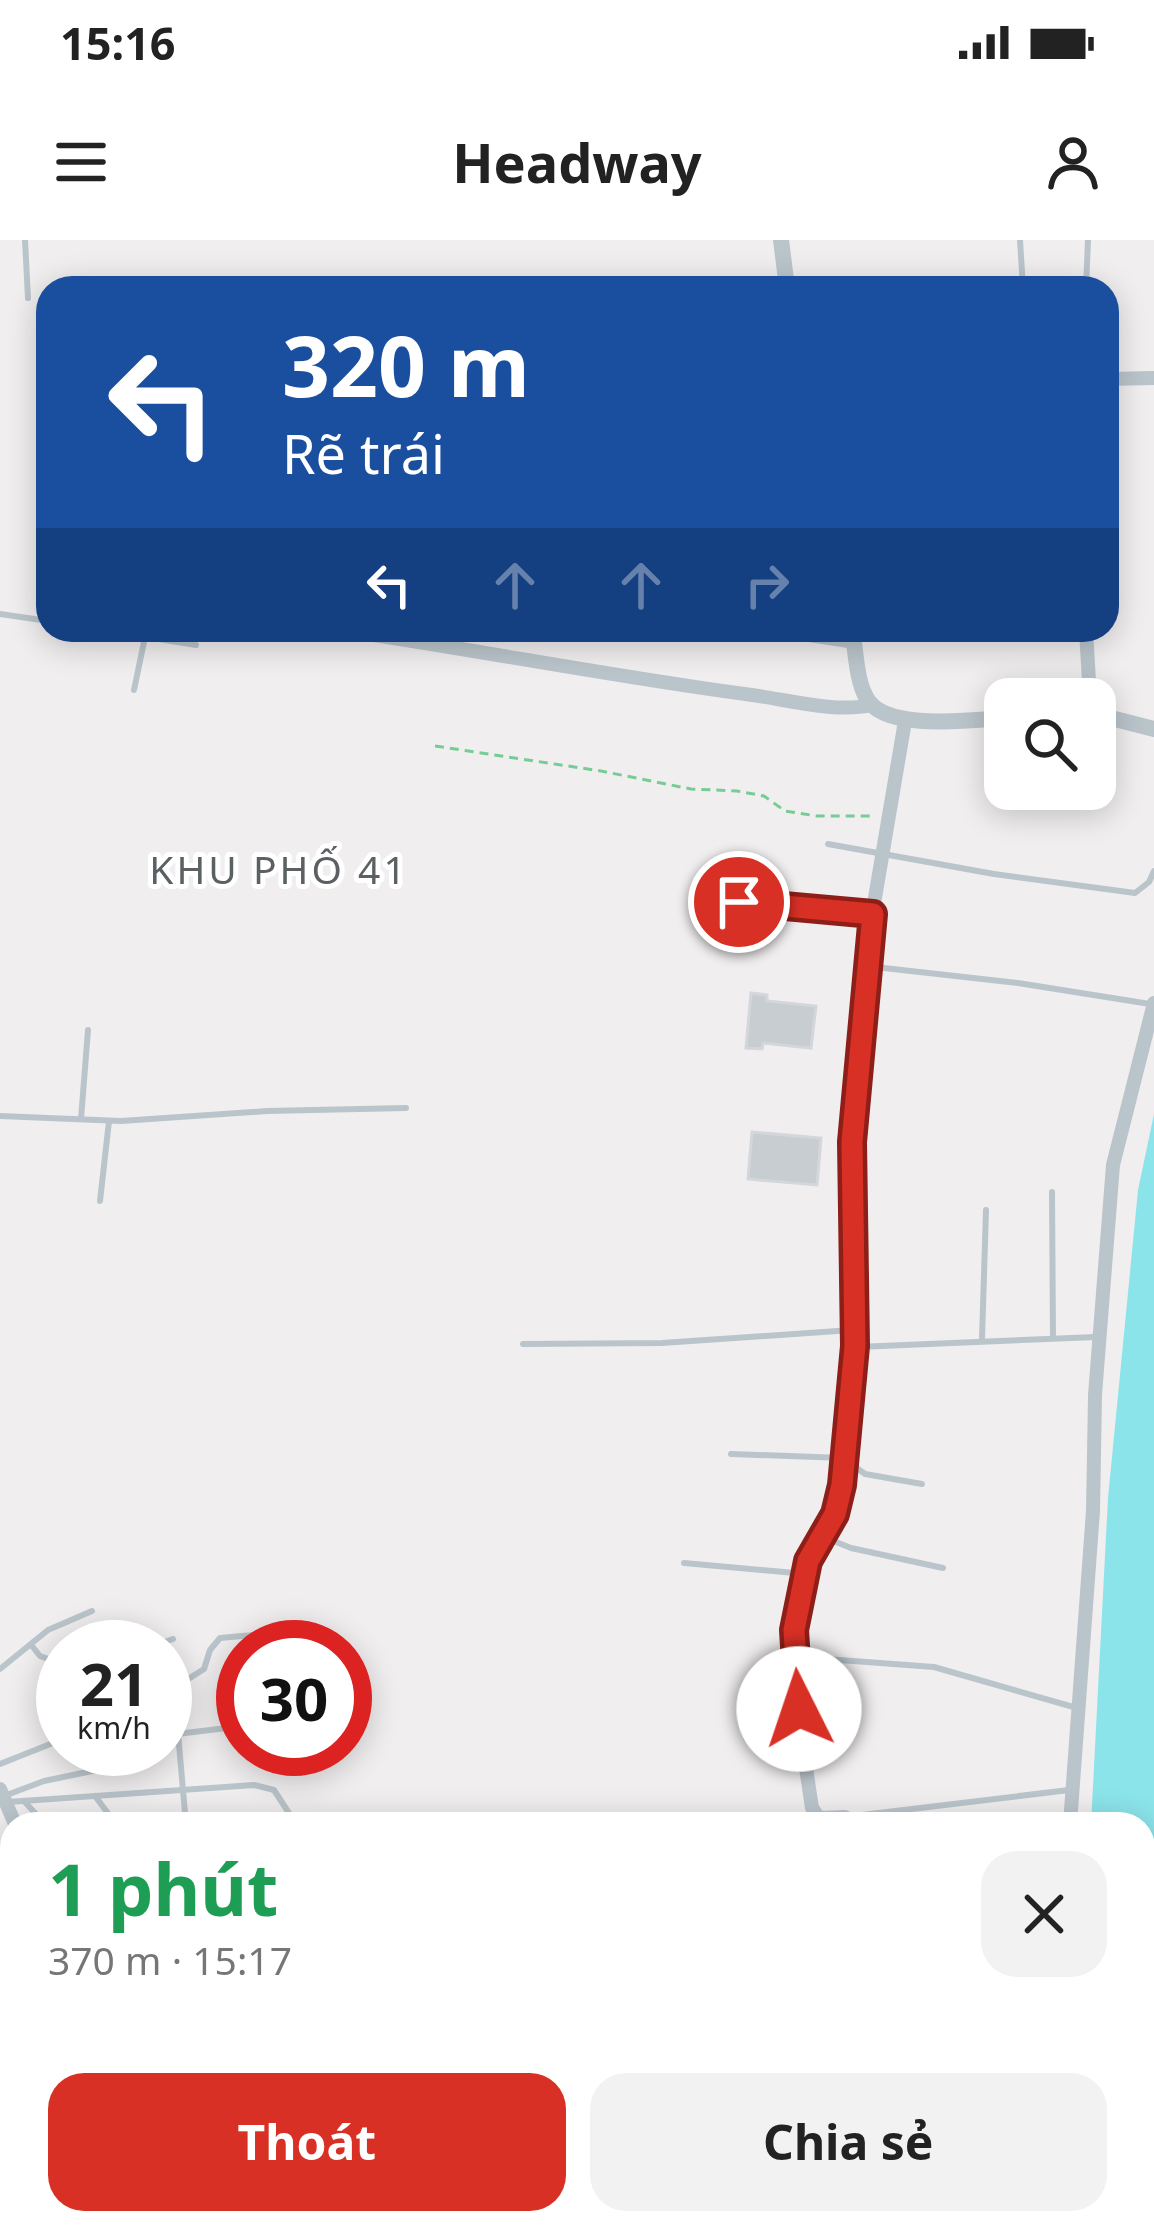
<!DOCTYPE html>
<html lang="vi">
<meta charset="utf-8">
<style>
:root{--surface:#fff;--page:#f2f2f2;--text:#222;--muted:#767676;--accent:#d93025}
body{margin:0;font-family:"Noto Sans",sans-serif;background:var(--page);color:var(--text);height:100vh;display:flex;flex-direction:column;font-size:45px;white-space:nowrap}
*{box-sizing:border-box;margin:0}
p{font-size:39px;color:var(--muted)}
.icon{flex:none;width:66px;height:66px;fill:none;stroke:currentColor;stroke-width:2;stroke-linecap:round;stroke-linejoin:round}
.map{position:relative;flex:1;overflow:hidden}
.side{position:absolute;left:0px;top:1572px;width:1155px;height:423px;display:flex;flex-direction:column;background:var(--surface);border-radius:36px 36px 0 0;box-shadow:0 6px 30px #0003}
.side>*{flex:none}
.hud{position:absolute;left:36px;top:36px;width:1083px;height:366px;border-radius:36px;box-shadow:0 6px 30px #0003;background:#1a4fa0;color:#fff;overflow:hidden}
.buttons{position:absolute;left:984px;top:438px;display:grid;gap:24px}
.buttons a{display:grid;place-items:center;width:132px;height:132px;border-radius:24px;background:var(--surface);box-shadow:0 6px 30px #0003;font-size:60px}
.speed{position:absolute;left:36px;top:1380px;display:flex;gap:24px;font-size:60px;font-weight:700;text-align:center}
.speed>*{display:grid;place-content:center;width:156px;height:156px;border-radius:50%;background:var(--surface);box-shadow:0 6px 30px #0003;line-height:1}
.speed small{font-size:30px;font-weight:400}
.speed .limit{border:18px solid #d22;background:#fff;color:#111}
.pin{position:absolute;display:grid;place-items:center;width:102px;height:102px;color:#fff;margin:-51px;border:6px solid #fff;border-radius:50%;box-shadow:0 3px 12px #0007}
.me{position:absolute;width:132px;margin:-66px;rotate:356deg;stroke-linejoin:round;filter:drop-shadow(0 0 9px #0008)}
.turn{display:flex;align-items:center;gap:42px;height:252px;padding:0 48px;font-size:54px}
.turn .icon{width:156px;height:156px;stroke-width:2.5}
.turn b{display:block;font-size:84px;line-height:102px}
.lanes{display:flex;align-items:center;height:114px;padding:0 48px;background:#0003;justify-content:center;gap:60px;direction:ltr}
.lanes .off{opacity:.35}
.round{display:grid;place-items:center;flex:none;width:126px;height:126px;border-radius:36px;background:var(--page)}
.head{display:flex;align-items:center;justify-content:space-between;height:204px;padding:0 48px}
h1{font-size:72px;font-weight:700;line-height:90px;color:#1e9e55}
.action{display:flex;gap:24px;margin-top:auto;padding:24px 48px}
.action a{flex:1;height:138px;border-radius:36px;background:var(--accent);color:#fff;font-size:48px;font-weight:700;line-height:138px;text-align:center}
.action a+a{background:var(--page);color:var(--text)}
.status{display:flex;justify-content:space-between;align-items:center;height:84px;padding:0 60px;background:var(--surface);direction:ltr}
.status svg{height:33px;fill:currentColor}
header{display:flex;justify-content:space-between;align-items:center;height:156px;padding:0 48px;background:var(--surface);font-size:54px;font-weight:700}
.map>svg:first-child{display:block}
.water{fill:#8be4ea}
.building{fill:#c8cdd1;stroke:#d3d6da;stroke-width:3}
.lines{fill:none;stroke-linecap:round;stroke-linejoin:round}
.path{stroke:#76cc95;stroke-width:3;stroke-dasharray:9 6;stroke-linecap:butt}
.service{stroke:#bac5cb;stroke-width:6}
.minor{stroke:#bac5cb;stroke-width:14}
.tertiary{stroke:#bac5cb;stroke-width:16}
.route-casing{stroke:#8d1f18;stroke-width:30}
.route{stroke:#d93025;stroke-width:21}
.labels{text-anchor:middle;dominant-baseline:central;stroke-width:10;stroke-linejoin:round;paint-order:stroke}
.neighbourhood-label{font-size:39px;letter-spacing:3px;fill:#5b6063;stroke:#fff}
</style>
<div class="status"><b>15:16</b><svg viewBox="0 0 49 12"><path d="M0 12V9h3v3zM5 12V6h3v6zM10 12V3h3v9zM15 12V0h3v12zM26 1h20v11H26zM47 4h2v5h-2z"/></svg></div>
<header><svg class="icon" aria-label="menu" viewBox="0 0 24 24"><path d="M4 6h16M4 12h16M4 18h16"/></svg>Headway<svg class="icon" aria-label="person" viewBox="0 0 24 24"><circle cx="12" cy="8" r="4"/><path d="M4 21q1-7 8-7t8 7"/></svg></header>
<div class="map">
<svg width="1154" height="1993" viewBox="0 0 1154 1993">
<rect width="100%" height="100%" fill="#f1eeef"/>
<path class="water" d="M 1154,874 L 1154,1993 L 1107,1993 L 1106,1983 L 1143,1983 L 1143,1584 L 1091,1584 L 1108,1258 L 1138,950 Z"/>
<g class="building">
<path d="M 751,753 L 767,755 L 767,761 L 816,766 L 811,808 L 763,803 L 762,809 L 746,808 Z"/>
<path d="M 752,892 L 821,898 L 817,945 L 748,939 Z"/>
</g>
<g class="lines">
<path class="path" d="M 435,506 L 601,531 L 691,549 L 737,551 L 764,556 L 785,571 L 817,576 L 875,576"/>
<g class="service">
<path d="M 25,0 L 28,58"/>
<path d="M 1020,0 L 1023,48"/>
<path d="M 1086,48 L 1088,0"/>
<path d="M 0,374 L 48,381"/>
<path d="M 103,390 L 196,405"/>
<path d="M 134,450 L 145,397"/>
<path d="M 828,604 L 994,634 L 1135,653 L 1149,642 L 1154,631"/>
<path d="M 723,663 L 869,674"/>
<path d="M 866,726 L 1018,743 L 1150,764"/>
<path d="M 0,876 L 121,881 L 267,871 L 406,868"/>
<path d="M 81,879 L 88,790"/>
<path d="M 1052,952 L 1053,1098"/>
<path d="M 100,961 L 109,881"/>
<path d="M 982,1099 L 986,970"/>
<path d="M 523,1104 L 662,1103 L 852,1090"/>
<path d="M 857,1107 L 1096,1097"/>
<path d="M 731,1214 L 843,1218 L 865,1234 L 922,1244"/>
<path d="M 826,1298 L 851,1308 L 943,1328"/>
<path d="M 684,1323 L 806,1334"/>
<path d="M 32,1406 L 40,1416 L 62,1424"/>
<path d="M 150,1407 L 173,1399"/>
<path d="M 799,1417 L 934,1427 L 1077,1468"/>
<path d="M 0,1429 L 48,1390 L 92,1371"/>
<path d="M 177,1494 L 243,1486"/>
<path d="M 0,1524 L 63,1499"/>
<path d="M 4,1556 L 44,1541 L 131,1523"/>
<path d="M 95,1556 L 116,1584"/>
<path d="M 24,1561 L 45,1584"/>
<path d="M 8,1562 L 254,1545 L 274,1550 L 296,1584"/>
<path d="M 845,1577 L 1069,1550"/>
<path d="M 186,1584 L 174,1448 L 204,1429 L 210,1410 L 220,1398 L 296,1391"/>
<path d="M 0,1782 L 12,1832"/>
<path d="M 0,1869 L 12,1862"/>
<path d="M 0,1894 L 12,1891"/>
<path d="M 0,1960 L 12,1956"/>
</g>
<g class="minor">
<path d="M 1107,139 L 1154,138"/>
<path d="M 341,390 C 478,410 615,437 752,455 C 789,460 835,473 872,465"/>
<path d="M 777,390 L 855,402"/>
<path d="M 1086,390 L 1090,459"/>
<path d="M 0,1549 L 15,1584"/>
<path d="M 845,1577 L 819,1578 L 812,1568 L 801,1495 L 794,1390 L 809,1321 L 835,1274 L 842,1245 L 856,1090 L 852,902 L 868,699 L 905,481"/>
<path d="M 1070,1584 L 1093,1271 L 1095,1155 L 1113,925 L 1154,763"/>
<path d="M 141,1983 L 143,1993"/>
<path d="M 1075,1983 L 1078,1993"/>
<path d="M 431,1993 L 461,1988"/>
</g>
<g class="tertiary">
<path d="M 781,0 L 787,48"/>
<path d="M 852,390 C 856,410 856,439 866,457 C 883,492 972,480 1005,478"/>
<path d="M 1095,478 L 1115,479 L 1154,489"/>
</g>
</g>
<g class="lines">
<g class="route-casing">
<path id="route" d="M 739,662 L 873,674 L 852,902 L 855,1106 L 842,1245 L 835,1274 L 808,1321 L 794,1390 L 799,1469"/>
</g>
<use href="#route" class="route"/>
</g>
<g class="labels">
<g class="neighbourhood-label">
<text x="279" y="628">KHU PHỐ 41</text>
</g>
</g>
</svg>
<div class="buttons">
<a><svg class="icon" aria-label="search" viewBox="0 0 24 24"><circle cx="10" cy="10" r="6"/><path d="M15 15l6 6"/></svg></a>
</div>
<div class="speed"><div>21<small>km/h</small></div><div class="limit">30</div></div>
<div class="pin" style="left:739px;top:662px;background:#d93025"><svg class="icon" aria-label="arrive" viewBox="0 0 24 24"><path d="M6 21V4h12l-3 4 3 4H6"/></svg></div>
<svg class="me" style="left:799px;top:1469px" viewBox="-20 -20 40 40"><circle r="19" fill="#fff"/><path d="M0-13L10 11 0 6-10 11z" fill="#d93025"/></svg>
<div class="hud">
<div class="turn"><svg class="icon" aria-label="left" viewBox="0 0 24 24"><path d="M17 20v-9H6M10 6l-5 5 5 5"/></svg><div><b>320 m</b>Rẽ trái</div></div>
<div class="lanes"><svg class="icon" aria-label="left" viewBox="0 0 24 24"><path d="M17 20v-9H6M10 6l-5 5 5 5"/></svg><svg class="icon off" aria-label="ahead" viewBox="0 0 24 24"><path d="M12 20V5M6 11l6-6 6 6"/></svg><svg class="icon off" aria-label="ahead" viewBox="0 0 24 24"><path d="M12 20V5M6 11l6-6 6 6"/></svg><svg class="icon off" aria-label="right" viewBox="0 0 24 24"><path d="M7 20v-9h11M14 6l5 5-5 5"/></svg></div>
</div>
<section class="side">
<div class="head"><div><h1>1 phút</h1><p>370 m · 15:17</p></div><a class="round"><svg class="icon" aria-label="close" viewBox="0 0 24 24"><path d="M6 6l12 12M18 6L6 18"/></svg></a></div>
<div class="action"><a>Thoát</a><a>Chia sẻ</a></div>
</section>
</div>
